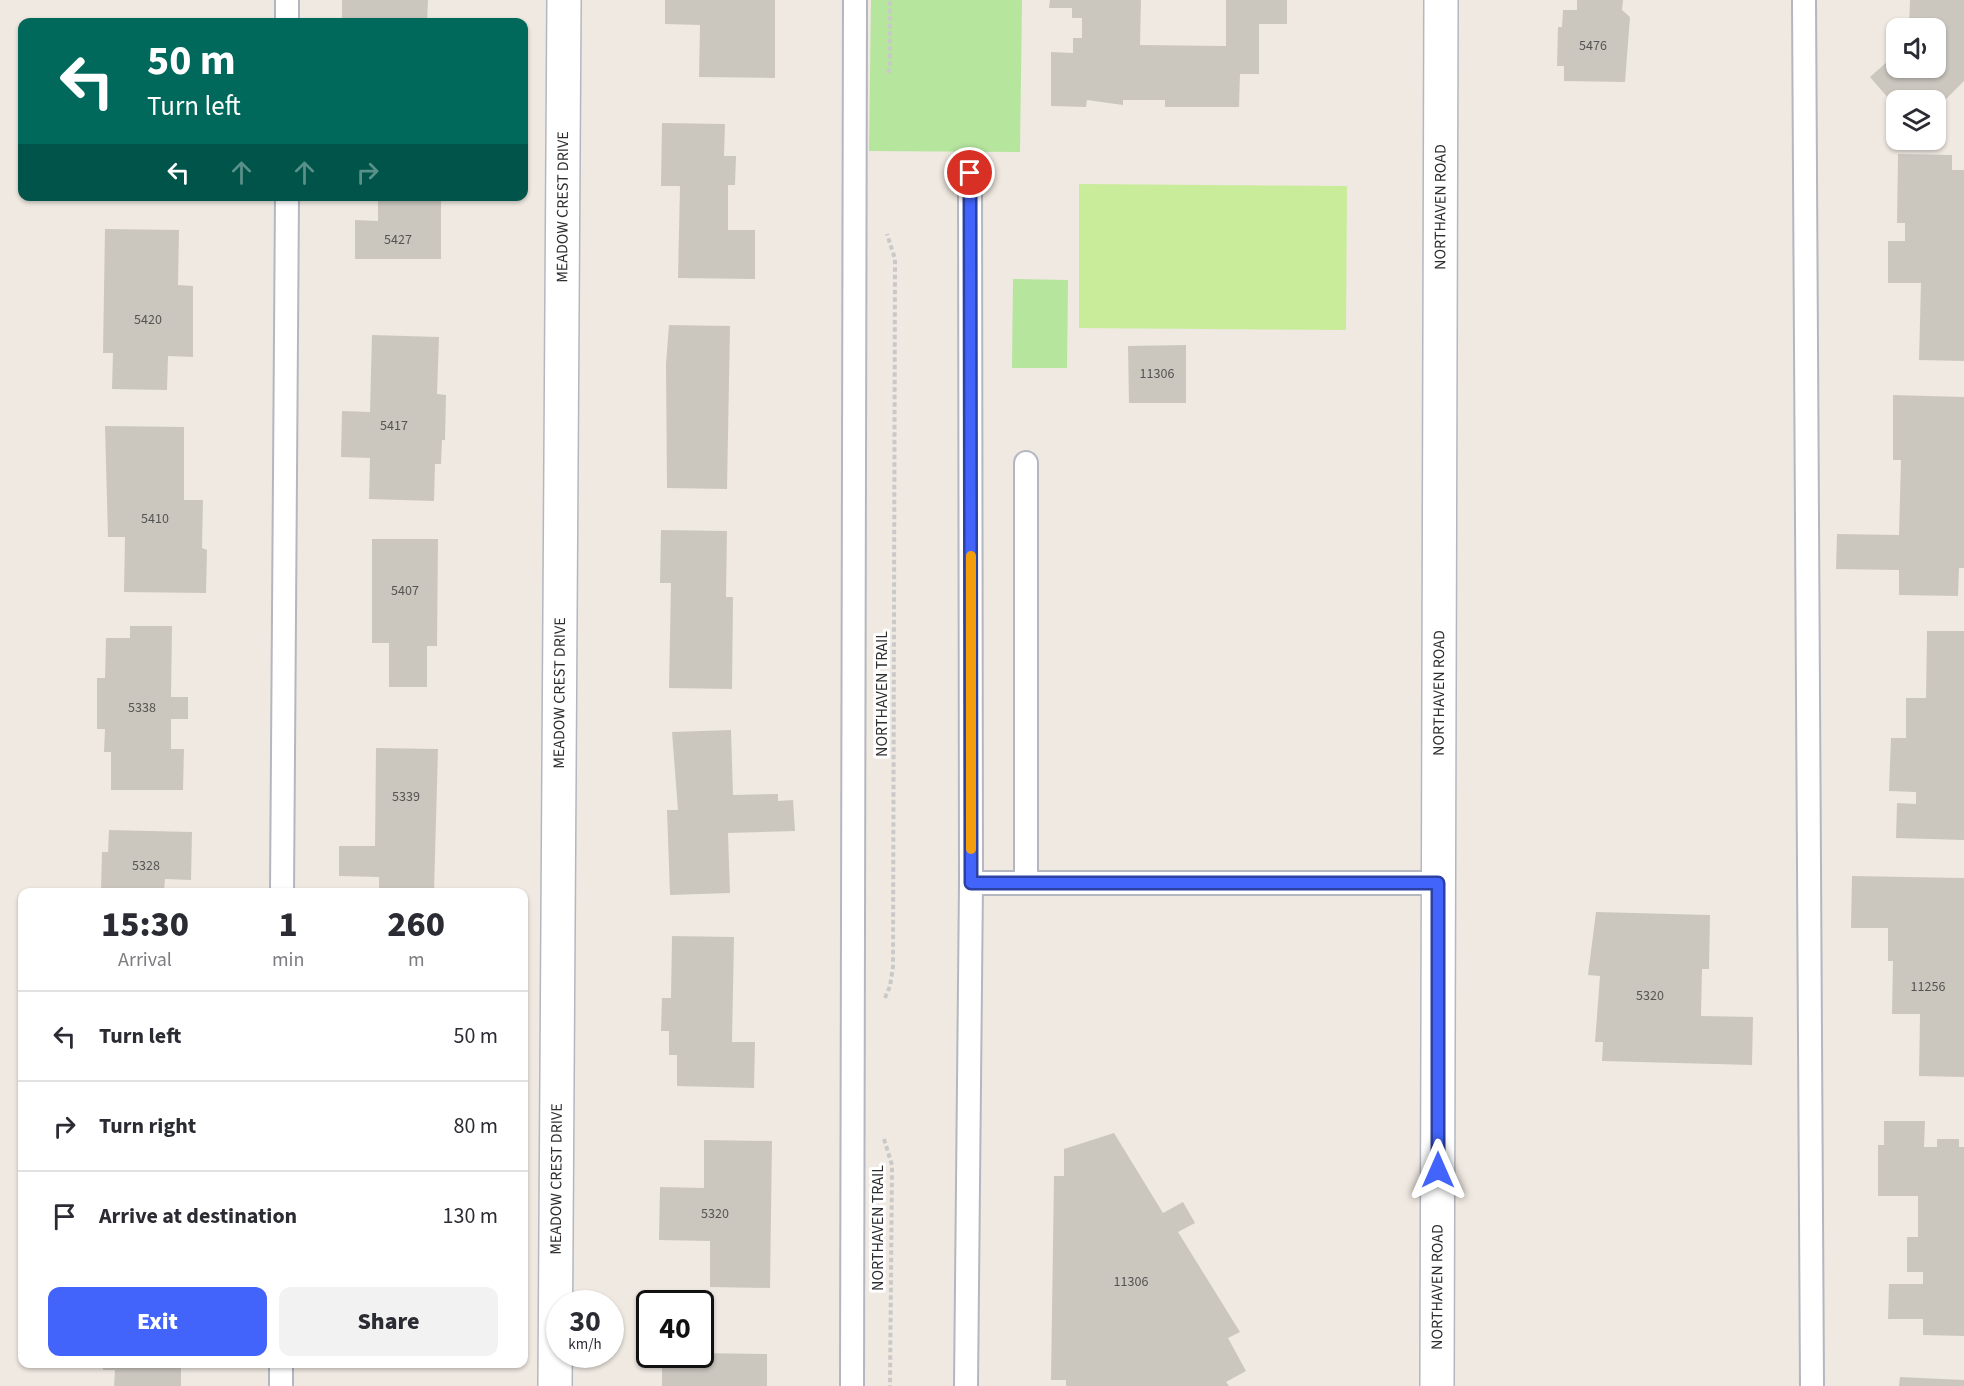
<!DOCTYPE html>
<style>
:root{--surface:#fff;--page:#f2f2f3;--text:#2b2b33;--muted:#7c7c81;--line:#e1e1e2;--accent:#4264fb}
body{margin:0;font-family:"Source Sans 3",sans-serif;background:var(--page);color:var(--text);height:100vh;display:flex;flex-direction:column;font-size:22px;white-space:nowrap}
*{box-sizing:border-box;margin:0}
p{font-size:20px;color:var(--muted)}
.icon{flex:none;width:33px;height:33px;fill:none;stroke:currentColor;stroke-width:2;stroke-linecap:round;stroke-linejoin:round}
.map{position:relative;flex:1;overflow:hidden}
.details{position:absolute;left:18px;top:888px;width:510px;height:480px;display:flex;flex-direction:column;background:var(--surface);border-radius:12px;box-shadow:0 2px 4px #0004}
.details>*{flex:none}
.guide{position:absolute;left:18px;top:18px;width:510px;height:183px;border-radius:12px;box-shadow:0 2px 4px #0004;background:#00695c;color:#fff;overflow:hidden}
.fabs{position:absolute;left:1886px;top:18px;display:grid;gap:12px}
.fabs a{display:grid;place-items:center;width:60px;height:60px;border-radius:12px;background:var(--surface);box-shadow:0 2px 4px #0004;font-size:30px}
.speed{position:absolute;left:546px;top:1290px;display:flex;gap:12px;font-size:30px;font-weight:700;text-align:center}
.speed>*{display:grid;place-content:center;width:78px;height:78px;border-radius:50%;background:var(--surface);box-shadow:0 2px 4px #0004;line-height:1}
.speed small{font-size:15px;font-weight:400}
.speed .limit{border:3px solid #111;border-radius:9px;background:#fff;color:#111}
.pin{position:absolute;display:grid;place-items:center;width:51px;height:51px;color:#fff;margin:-26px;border:3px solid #fff;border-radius:50%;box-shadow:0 2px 6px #0007}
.me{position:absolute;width:66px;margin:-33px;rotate:0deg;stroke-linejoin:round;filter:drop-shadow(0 0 4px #0008)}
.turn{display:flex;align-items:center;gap:21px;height:126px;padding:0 30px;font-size:27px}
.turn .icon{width:78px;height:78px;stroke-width:2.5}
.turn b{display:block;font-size:42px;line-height:51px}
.lanes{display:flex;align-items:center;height:57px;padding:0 30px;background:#0003;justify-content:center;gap:30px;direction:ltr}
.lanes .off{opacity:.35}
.eta{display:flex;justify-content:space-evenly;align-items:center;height:102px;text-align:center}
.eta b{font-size:36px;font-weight:800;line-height:42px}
.action{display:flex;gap:12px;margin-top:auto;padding:12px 30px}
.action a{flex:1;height:69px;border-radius:12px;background:var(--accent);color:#fff;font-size:24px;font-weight:800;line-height:69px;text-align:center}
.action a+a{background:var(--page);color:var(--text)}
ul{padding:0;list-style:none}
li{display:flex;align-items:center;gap:18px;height:90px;padding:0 30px;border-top:2px solid var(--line)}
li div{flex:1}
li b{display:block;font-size:22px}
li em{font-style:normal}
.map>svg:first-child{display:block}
.green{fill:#b6e59e}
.pitch{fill:#c9ec9a}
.building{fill:#cbc7bf}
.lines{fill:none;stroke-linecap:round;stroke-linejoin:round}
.service-casing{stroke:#b4b7c1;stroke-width:26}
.minor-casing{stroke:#b4b7c1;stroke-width:36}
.tertiary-casing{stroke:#b4b7c1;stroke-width:36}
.path{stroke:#c9c9c9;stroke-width:4;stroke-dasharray:4.5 3;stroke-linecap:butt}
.service{stroke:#fff;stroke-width:22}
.minor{stroke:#fff;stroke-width:33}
.tertiary{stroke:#fff;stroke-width:33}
.route-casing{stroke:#2b41a3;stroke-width:15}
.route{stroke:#4264fb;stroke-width:10}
.slow{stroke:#f59e0b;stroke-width:10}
.labels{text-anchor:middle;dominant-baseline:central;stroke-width:6;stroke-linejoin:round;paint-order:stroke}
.number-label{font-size:14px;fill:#555452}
.street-label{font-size:16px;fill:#2e2e2e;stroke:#fff}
</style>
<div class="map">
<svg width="1964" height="1386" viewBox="0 0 1964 1386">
<rect width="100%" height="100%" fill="#efe9e1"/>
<g class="green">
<path d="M 871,0 L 1022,0 L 1020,152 L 869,151 Z"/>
<path d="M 1013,279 L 1068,280 L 1067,368 L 1012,368 Z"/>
</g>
<path class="pitch" d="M 1079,184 L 1347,186 L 1346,330 L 1079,328 Z"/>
<g class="building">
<path d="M 342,0 L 428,0 L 427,22 L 342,22 Z"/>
<path d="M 665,0 L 775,0 L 775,78 L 699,77 L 700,25 L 665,24 Z"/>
<path d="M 1050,0 L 1141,0 L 1140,45 L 1226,46 L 1226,0 L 1287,0 L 1287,24 L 1259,24 L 1259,74 L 1240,74 L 1239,107 L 1165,107 L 1165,100 L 1123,100 L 1123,105 L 1087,100 L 1086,107 L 1051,106 L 1051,52 L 1073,53 L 1073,38 L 1082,38 L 1082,18 L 1072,18 L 1072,8 L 1049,8 Z"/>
<path d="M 1577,0 L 1623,0 L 1622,10 L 1630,17 L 1625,82 L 1564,81 L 1564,66 L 1557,66 L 1558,27 L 1562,27 L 1563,10 L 1577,10 Z"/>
<path d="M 1910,0 L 1964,0 L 1964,81 L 1935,110 L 1935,100 L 1896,100 L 1896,107 L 1870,77 L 1896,54 L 1896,68 L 1935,68 L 1935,28 L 1909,28 Z"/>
<path d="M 662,123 L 725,124 L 724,156 L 736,156 L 735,185 L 728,185 L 728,230 L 755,230 L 755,279 L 678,278 L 680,186 L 661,186 Z"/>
<path d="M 1898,154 L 1952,155 L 1952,170 L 1964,170 L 1964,361 L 1919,360 L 1921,283 L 1888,283 L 1888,241 L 1905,241 L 1905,223 L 1897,223 Z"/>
<path d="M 378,196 L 441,196 L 441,259 L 355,259 L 355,220 L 378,221 Z"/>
<path d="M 105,229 L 179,230 L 178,285 L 193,286 L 193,357 L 168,356 L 167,390 L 112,389 L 113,353 L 103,353 Z"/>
<path d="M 669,325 L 730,326 L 727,489 L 667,488 L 666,364 Z"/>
<path d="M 372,335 L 439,337 L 437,394 L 446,395 L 445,440 L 442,440 L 441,464 L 435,464 L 434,501 L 369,499 L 370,458 L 341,457 L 342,411 L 370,412 Z"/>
<path d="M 1186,345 L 1186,403 L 1129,403 L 1128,346 Z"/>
<path d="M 1893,395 L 1964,397 L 1964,568 L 1959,568 L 1958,596 L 1899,595 L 1899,570 L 1836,569 L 1837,534 L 1899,535 L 1901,460 L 1893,460 Z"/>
<path d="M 105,426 L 184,427 L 184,500 L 203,500 L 202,548 L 207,550 L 206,593 L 124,592 L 125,537 L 108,537 Z"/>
<path d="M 661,530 L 727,531 L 726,597 L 733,597 L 732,689 L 669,688 L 671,583 L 660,583 Z"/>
<path d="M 372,539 L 438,539 L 437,646 L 427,646 L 427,687 L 389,687 L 389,643 L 372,643 Z"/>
<path d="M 130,626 L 172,626 L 171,697 L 188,697 L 188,719 L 171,719 L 171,749 L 184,749 L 183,790 L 111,790 L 111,752 L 104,752 L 105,729 L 97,729 L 97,678 L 105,678 L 106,638 L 130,638 Z"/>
<path d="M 1927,631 L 1964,631 L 1964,840 L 1896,838 L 1897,803 L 1916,804 L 1916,792 L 1889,791 L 1891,738 L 1906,738 L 1906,698 L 1926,698 Z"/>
<path d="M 731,730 L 733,795 L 778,794 L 778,801 L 793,800 L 795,831 L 728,833 L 730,893 L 670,895 L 667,810 L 678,810 L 672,732 Z"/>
<path d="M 376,748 L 438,749 L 434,892 L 379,892 L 379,877 L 339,876 L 339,846 L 375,846 Z"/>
<path d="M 109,830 L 192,832 L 191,880 L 165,879 L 164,892 L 101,892 L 102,852 L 108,852 Z"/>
<path d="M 1852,876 L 1964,878 L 1964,1077 L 1919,1076 L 1920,1014 L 1892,1014 L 1893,961 L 1888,961 L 1888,928 L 1851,928 Z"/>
<path d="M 1596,912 L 1710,915 L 1709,969 L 1702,969 L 1701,1016 L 1753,1017 L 1752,1065 L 1602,1061 L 1603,1042 L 1595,1042 L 1600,976 L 1588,975 Z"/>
<path d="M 672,936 L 734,937 L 732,1042 L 755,1042 L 754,1088 L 677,1086 L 677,1055 L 669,1055 L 669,1031 L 661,1031 L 662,998 L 671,998 Z"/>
<path d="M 1884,1121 L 1925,1121 L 1924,1147 L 1937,1147 L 1937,1139 L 1959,1139 L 1959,1147 L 1964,1147 L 1964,1336 L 1923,1335 L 1923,1319 L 1888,1319 L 1889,1284 L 1923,1284 L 1923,1272 L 1907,1272 L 1907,1237 L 1918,1237 L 1918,1196 L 1878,1196 L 1878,1145 L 1884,1145 Z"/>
<path d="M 1114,1133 L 1163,1213 L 1183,1202 L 1195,1223 L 1178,1232 L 1240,1332 L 1228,1338 L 1246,1371 L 1226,1382 L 1229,1386 L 1066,1386 L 1066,1380 L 1051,1380 L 1054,1176 L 1064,1176 L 1064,1149 Z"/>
<path d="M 704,1140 L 772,1141 L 770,1288 L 710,1287 L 710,1241 L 659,1240 L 660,1187 L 704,1188 Z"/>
<path d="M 700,1353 L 767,1354 L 767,1386 L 662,1386 L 662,1354 L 700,1354 Z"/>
<path d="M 103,1364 L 181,1364 L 181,1386 L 114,1386 L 115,1370 L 103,1370 Z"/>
<path d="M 1900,1377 L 1964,1380 L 1964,1386 L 1899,1386 Z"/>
</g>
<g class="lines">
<g class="service-casing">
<g id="service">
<path d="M 287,0 L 287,22"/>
<path d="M 1804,0 L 1812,1386"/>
<path d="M 1026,463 L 1026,883"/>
<path d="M 971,883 L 1438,883"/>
<path d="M 282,892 L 287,196"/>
<path d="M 281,1386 L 281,1364"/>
<path d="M 852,1386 L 855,0"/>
<path d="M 966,1386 L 971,883 L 970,173"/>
</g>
</g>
<g class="minor-casing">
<g id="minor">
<path id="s1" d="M 555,1386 L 564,0"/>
</g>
</g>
<g class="tertiary-casing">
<g id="tertiary">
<path id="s2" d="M 1437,1386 L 1441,0"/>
</g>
</g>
<g class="path">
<path d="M 888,73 L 890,67 L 890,0"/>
<path d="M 885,998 L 890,986 L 893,967 L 895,259 L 887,234"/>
<path d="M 884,1139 L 892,1165 L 890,1386"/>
</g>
<use href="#service" class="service"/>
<use href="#minor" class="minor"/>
<use href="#tertiary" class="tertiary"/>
</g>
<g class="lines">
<g class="route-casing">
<path id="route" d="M 970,173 L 971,883 L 1438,883 L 1438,1170"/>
</g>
<use href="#route" class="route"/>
<path class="slow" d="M 971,556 L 971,849"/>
</g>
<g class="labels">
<g class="number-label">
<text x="1593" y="46">5476</text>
<text x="398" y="240">5427</text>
<text x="148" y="320">5420</text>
<text x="1157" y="374">11306</text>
<text x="394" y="426">5417</text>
<text x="155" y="519">5410</text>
<text x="405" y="591">5407</text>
<text x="142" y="708">5338</text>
<text x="406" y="797">5339</text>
<text x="146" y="866">5328</text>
<text x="1928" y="987">11256</text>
<text x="1650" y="996">5320</text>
<text x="715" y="1214">5320</text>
<text x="1131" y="1282">11306</text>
</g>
<g class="street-label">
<text stroke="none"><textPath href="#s1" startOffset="1179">MEADOW CREST DRIVE</textPath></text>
<text stroke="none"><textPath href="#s2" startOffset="1179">NORTHAVEN ROAD</textPath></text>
<text stroke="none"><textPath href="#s1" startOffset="693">MEADOW CREST DRIVE</textPath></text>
<text stroke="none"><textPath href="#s2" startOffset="693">NORTHAVEN ROAD</textPath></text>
<text transform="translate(882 694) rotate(-90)">NORTHAVEN TRAIL</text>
<text stroke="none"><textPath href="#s1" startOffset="207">MEADOW CREST DRIVE</textPath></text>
<text transform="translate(878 1228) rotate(-90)">NORTHAVEN TRAIL</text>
<text stroke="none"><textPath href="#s2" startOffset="99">NORTHAVEN ROAD</textPath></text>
</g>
</g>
</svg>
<div class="fabs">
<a><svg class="icon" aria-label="sound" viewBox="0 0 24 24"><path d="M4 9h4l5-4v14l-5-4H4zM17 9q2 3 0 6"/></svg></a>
<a><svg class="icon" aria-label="layers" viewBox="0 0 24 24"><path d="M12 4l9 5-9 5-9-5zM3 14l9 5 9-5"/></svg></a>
</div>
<div class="speed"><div>30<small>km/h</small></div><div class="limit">40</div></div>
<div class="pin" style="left:970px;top:173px;background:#d93025"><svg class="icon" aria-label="arrive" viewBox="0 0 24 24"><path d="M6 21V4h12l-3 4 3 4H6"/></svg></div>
<svg class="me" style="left:1438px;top:1170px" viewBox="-20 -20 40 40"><path d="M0-17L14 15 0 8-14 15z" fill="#4264fb" stroke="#fff" stroke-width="4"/></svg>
<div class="guide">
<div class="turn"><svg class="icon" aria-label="left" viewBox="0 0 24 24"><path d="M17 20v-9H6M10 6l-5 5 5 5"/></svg><div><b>50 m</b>Turn left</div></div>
<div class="lanes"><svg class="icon" aria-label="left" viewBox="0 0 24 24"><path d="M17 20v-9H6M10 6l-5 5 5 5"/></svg><svg class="icon off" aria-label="ahead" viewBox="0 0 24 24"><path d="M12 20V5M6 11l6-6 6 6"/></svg><svg class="icon off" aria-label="ahead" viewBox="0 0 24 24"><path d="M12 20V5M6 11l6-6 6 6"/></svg><svg class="icon off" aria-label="right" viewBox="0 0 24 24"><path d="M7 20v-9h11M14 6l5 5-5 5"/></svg></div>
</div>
<section class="details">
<div class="eta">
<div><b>15:30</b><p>Arrival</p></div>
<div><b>1</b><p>min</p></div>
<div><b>260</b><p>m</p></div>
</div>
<ul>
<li><svg class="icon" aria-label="left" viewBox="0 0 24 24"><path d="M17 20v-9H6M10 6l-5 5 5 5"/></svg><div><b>Turn left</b></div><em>50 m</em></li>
<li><svg class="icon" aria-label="right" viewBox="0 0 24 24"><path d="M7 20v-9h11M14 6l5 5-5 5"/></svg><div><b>Turn right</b></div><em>80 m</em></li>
<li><svg class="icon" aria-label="arrive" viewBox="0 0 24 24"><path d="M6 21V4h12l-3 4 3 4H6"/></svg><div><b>Arrive at destination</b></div><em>130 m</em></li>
</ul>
<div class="action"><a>Exit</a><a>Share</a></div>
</section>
</div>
